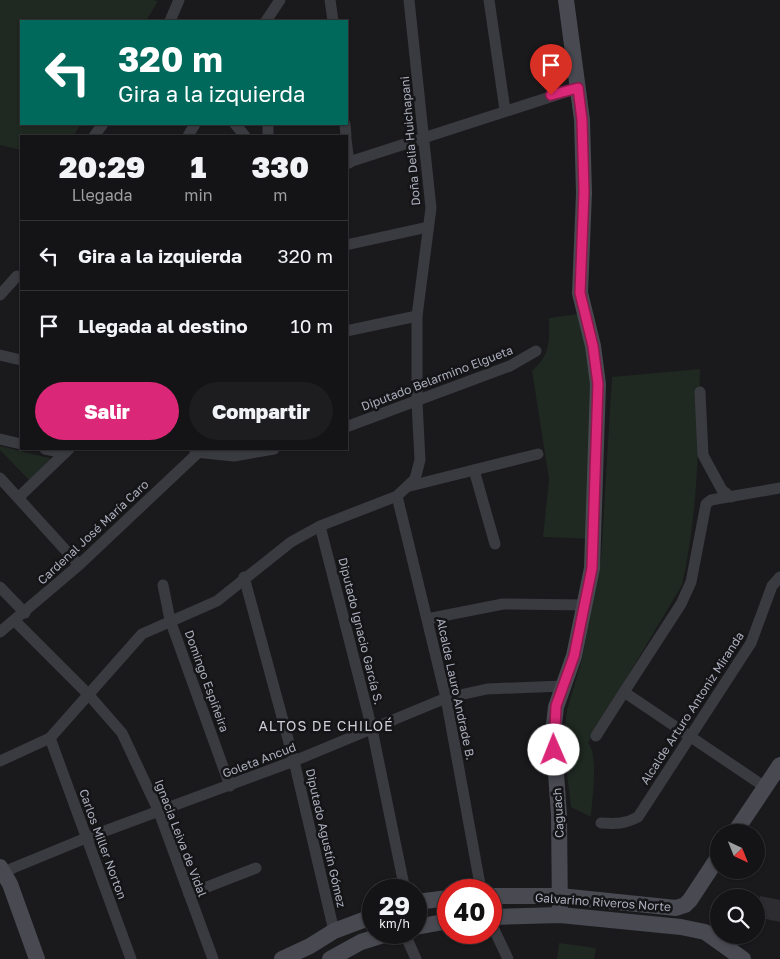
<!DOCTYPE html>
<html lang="es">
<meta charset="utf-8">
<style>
:root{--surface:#141315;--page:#1d1c1e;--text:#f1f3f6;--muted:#9d9ea0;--line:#333234;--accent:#db2777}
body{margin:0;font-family:"Golos Text",sans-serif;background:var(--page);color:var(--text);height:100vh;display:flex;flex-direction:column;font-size:19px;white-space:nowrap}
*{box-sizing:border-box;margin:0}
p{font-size:16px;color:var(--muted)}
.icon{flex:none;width:28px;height:28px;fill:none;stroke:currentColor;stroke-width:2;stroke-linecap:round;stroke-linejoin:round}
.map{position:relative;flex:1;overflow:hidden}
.panel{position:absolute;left:20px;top:135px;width:328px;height:315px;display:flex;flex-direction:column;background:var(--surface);border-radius:0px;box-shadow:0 1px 4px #0004,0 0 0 1px var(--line)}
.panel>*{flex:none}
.guide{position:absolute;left:20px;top:20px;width:328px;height:105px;border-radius:0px;box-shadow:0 1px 4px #0004,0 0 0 1px var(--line);background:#00695c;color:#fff;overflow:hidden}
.needle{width:32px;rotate:137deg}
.tools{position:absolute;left:710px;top:824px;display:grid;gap:10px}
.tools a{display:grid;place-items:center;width:55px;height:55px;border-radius:50%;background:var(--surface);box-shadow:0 1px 4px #0004,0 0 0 1px var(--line);font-size:25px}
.speed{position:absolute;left:362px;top:879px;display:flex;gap:10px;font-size:25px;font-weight:700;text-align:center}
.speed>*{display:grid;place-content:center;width:65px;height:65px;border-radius:50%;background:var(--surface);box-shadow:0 1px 4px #0004,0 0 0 1px var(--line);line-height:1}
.speed small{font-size:12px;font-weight:400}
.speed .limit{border:8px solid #d22;background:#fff;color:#111}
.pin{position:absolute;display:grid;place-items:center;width:42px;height:42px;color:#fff;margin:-51px -21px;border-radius:50% 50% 50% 0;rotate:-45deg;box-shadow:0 0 5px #0007}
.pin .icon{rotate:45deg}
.me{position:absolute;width:55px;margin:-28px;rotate:359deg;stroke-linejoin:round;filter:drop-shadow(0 0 4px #0008)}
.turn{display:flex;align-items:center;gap:18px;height:105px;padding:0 15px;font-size:22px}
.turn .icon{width:65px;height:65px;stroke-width:2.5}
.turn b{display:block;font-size:35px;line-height:42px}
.eta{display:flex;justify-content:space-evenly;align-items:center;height:85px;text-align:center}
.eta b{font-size:30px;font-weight:800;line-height:35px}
.button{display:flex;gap:10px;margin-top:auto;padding:10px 15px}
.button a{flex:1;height:58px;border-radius:30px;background:var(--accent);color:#fff;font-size:20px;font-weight:800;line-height:58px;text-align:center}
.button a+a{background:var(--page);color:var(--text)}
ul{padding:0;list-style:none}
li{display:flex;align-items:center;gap:15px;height:70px;padding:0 15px;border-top:1px solid var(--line)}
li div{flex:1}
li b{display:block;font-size:19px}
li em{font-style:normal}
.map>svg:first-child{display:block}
.green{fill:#1f2821}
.building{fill:#2d2c30}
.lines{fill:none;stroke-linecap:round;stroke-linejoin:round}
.street{stroke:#3a3a41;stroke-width:11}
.secondary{stroke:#484951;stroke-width:16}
.route-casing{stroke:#8e194d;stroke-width:12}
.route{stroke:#db2777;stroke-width:9}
.labels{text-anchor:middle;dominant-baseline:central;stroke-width:5;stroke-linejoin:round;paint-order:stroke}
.street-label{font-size:12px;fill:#abaebc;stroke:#151417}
.neighbourhood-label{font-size:14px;letter-spacing:1px;fill:#cdced8;stroke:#151417}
</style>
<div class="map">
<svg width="780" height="959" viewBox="0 0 780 959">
<rect width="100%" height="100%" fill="#1a191c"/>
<g class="green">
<path d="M 0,0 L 153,0 L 158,1 L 146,21 L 21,21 L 21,124 L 81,124 L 73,136 L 21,136 L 21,150 L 0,145 Z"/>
<path d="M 585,313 L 593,346 L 593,539 L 543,537 L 549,479 L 532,371 C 551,354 549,342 549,318 Z"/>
<path d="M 700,369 C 699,441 698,515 682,585 L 588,743 C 599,754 592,800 591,817 L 571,807 L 563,741 L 567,710 L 582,659 L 601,558 L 612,377 Z"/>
<path d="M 0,446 L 53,459 L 30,481 L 0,450 Z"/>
<path d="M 559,943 L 596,948 L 594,959 L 557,959 Z"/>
</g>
<path class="building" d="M 760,896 L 780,900 L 780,922 L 756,917 Z"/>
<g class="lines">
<g class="street">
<path d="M 330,0 L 333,21"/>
<path d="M 489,0 L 505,110"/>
<path d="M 170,21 L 179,0"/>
<path d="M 266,21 L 280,0"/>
<path d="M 235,124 L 245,136"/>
<path d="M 345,124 L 346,136"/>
<path d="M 94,136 L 103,124"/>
<path d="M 188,136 L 195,124"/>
<path d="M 268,136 L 268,124"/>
<path d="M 346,139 L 349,163"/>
<path d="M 346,163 L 578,88"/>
<path d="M 346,245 L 428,227"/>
<path d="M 0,295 L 17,276 L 21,277"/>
<path d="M 346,331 L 417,316"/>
<path d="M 0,355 L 21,360"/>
<path d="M 700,392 L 703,455 L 722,490 L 731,497"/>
<path d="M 346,427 L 510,366 L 536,351"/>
<path d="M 0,439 L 21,444"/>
<path d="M 45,449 L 65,453"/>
<path d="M 195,452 L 234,456 L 274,449"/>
<path d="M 474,470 L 495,544"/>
<path d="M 0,478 L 79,565"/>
<path d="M 410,486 L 538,454"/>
<path d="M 397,496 L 446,698 L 481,890"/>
<path d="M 19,497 L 69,449"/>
<path d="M 320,526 L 372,729 L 405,890"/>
<path d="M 244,577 L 294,761 L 334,931"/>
<path d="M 163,585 L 170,620 L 230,786"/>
<path d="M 0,587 L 25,613"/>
<path d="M 427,619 L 503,604 L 585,605"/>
<path d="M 15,621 L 88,694 L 122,733 L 159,812 L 213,959"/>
<path d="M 0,632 L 79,565 L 202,449"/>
<path d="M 596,736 L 624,692"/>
<path d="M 50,738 L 131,959"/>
<path d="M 0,761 L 50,738 L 142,634 L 217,601 L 291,542 L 320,526 L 397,496 L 415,479 L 420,460 L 417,402 L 417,316 L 431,208 L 409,0"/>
<path d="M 765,787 L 624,692 L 681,604 L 691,582 L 706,504 L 711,500 L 780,488"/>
<path d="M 601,823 C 616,824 625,824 638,817 L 751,643 L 772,586 L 780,577"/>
<path d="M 0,876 L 13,868 L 86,838 L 294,761 L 446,698 L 487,689 L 563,686"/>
<path d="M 189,894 L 256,868"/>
<path d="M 491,923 L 508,959"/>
<path d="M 404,932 L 416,959"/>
</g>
<g class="secondary">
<path d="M 735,832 L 780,765"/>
<path d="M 0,867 L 10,884 L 37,959"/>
<path d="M 491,896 L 560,896 L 676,908 L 685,905 L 690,900 L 719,856"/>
<path d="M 416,902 L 449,898"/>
<path d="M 560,915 L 559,815 L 553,733 L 556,707 L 574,656 L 592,568 L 598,384 L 593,346 L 580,293 L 584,193 L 582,120 L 566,0"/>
<path d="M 491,917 L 560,915 L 681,927 L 705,932 L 743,959"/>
<path d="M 416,927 L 449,921"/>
<path d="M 282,959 L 310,946 L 334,931 L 374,916"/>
<path d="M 330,959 L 361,942 L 393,932"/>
</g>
</g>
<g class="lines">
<g class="route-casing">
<path id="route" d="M 551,95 L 578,88 L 582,120 L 584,192 L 580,293 L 593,346 L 598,384 L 592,568 L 574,656 L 556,706 L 554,750"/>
</g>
<use href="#route" class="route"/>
</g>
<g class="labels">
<g class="street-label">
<text transform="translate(410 141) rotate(-95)">Doña Delia Huichapani</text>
<text transform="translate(437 378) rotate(-21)">Diputado Belarmino Elgueta</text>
<text transform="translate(93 532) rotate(-43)">Cardenal José María Caro</text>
<text transform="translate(361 631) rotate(76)">Diputado Ignacio García S.</text>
<text transform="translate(207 681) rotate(70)">Domingo Espiñeira</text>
<text transform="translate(456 689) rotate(78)">Alcalde Lauro Andrade B.</text>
<text transform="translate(692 708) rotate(-57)">Alcalde Arturo Antoniz Miranda</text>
<text transform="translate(259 760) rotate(-21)">Goleta Ancud</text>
<text transform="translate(558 813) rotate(-93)">Caguach</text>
<text transform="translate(181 838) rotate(69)">Ignacia Leiva de Vidal</text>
<text transform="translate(326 838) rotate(77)">Diputado Agustín Gómez</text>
<text transform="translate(103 844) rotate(70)">Carlos Miller Norton</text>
<text transform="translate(603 902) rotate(4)">Galvarino Riveros Norte</text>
</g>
<g class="neighbourhood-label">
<text x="326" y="725">ALTOS DE CHILOÉ</text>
</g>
</g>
</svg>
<div class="tools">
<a><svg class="needle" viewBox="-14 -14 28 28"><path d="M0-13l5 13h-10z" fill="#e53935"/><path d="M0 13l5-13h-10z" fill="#9d9ea0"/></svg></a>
<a><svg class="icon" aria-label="search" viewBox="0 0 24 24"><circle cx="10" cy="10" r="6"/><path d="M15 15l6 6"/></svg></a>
</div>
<div class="speed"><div>29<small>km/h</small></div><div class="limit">40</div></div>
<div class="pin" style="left:551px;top:95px;background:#d93025"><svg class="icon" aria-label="arrive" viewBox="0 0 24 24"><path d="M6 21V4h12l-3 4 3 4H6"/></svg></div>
<svg class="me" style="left:554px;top:750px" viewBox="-20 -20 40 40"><circle r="19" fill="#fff"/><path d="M0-13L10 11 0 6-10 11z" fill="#db2777"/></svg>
<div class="guide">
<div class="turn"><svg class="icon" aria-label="left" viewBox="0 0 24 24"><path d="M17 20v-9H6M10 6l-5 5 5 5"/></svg><div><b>320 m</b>Gira a la izquierda</div></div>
</div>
<section class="panel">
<div class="eta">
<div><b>20:29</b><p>Llegada</p></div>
<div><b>1</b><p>min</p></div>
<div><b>330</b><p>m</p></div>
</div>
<ul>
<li><svg class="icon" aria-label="left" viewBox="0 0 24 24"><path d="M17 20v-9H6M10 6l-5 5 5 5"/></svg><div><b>Gira a la izquierda</b></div><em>320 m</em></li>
<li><svg class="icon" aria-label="arrive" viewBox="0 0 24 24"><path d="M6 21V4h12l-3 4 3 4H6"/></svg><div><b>Llegada al destino</b></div><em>10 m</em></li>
</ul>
<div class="button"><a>Salir</a><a>Compartir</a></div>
</section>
</div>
